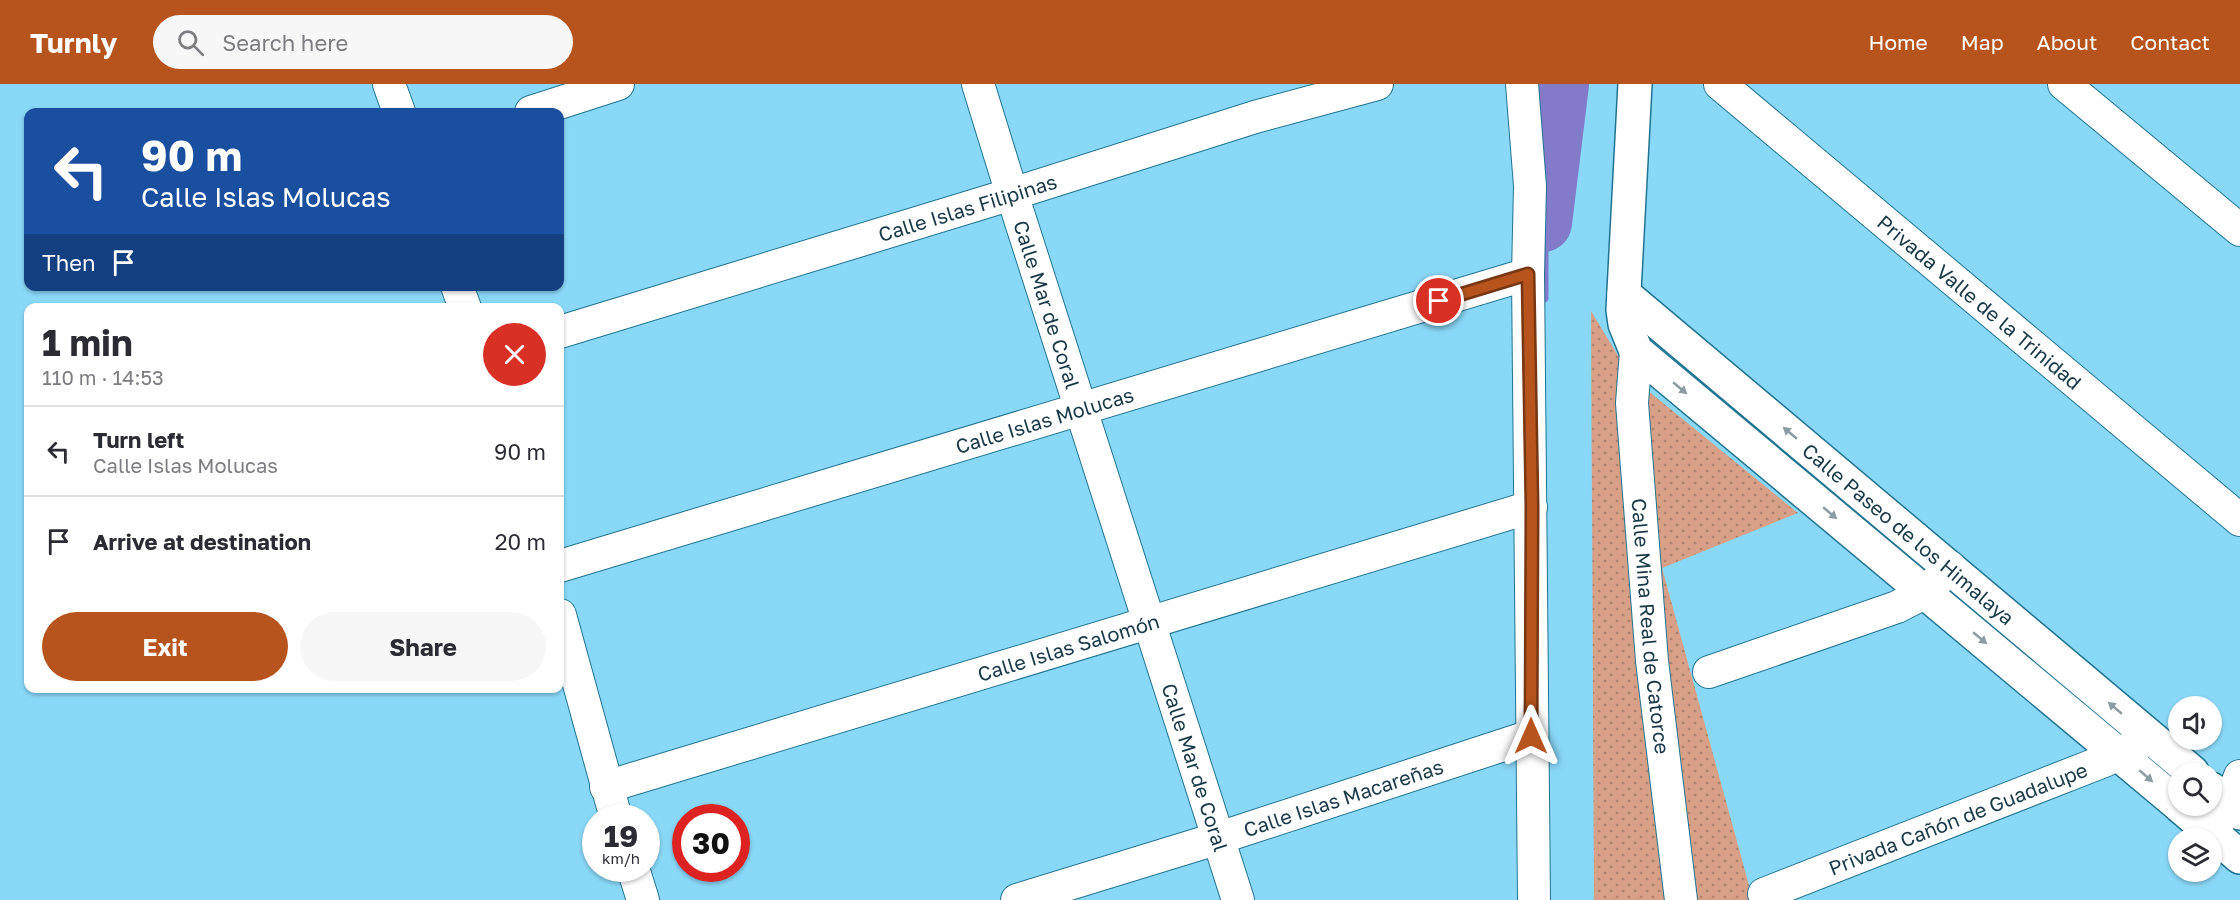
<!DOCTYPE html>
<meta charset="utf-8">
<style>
:root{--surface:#fff;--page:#f7f7f7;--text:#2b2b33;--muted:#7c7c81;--line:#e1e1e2;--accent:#b7541d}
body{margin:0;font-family:"Golos Text",sans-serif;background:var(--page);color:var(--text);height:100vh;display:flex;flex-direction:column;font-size:22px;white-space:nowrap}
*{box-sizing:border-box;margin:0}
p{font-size:20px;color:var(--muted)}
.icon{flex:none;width:33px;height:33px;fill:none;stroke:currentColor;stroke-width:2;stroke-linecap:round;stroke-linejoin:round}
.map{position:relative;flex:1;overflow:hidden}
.side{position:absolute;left:24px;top:219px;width:540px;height:390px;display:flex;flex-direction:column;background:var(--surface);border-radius:12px;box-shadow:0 2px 4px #0004}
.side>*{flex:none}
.top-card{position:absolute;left:24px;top:24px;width:540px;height:183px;border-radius:12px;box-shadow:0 2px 4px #0004;background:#1a4fa0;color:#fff;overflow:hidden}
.controls{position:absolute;left:2168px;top:612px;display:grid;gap:12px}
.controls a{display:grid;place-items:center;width:54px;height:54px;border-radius:50%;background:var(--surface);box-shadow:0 2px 4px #0004;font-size:30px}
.speed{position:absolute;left:582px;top:720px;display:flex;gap:12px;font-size:30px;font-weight:700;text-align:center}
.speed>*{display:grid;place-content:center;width:78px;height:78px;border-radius:50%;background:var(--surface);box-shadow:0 2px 4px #0004;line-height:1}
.speed small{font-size:15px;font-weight:400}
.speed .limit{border:9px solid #d22;background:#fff;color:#111}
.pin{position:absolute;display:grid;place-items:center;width:51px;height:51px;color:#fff;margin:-26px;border:3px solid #fff;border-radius:50%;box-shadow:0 2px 6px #0007}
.me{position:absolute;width:66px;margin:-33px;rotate:0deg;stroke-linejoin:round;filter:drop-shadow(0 0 4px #0008)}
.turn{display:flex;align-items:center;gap:21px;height:126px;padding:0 18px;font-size:27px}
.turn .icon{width:78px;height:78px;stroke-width:2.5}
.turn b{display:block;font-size:42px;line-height:51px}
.then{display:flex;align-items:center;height:57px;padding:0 18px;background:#0003;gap:12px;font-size:22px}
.round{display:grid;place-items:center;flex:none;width:63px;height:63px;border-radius:32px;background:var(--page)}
.head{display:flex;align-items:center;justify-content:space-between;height:102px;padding:0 18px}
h1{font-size:36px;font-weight:700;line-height:45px}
.cta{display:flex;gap:12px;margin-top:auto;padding:12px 18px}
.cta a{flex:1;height:69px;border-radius:36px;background:var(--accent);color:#fff;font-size:24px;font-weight:700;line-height:69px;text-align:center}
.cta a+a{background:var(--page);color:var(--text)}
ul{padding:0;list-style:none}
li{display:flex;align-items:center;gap:18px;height:90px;padding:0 18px;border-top:2px solid var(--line)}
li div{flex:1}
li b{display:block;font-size:22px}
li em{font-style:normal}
header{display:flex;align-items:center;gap:36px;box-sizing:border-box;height:84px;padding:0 30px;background:var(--accent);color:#fff}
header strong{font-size:28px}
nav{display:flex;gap:33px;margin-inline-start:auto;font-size:21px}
.search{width:420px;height:54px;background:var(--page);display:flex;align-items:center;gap:15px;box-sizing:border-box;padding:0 21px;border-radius:33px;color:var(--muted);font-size:22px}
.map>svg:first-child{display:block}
.grass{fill:url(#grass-dots)}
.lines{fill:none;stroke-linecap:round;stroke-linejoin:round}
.stream{stroke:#817bca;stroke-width:9}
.river{stroke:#817bca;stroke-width:58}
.minor-casing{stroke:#207491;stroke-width:34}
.tertiary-casing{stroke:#207491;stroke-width:36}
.minor{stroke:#fff;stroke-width:32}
.tertiary{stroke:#fff;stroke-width:33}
.oneway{fill:#8c9ca2}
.route-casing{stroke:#773713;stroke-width:15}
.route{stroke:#b7541d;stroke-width:10}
.labels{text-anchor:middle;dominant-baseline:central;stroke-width:4.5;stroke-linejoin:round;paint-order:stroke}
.street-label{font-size:20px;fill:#193946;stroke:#d4f2ff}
</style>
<header>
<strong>Turnly</strong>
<div class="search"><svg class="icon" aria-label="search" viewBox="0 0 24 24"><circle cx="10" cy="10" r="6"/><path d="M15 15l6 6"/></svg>Search here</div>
<nav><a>Home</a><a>Map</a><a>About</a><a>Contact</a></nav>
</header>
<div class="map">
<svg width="2240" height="816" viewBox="0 0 2240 816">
<defs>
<pattern id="grass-dots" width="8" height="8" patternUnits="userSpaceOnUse" patternTransform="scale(1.5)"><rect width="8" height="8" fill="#d7a087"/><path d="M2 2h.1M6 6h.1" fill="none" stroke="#ae8370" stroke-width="1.8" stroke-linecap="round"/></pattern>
</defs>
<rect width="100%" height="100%" fill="#8ad8f8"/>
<path class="grass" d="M 1591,227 L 1631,293 L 1798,429 L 1662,484 L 1753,816 L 1594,816 Z"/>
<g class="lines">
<g class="stream">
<path d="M 1544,161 L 1544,214"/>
<path d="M 1787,372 L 1920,481"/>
</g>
<path class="river" d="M 1543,139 L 1560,0"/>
<g class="minor-casing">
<g id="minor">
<path d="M 389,0 L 399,28"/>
<path id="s1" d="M 978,0 L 1012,110 L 1238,816"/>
<path d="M 1522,0 L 1530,102 L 1528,190 L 1534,816"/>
<path id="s2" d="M 1720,0 L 2240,436"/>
<path d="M 2064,0 L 2240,146"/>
<path d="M 531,28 L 618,0"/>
<path d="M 457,202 L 465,224"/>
<path id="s3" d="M 560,248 L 1012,110 L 1255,33 L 1377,0"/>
<path id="s4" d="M 1636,267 L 1632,319 L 1652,577 L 1681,816"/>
<path id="s5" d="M 560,482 L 1528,190"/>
<path d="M 560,531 L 616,734"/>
<path d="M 1709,588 L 1897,523 L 1926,508 L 1950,483"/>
<path id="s6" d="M 606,703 L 1531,423"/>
<path d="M 2216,742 L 2229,720 L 2240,692"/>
<path d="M 633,784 L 643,816"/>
<path id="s7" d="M 1764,810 L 2104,677 L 2139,660"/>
<path id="s8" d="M 1017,816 L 1219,754 L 1531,652"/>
</g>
</g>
<g class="tertiary-casing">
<g id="tertiary">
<path d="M 1635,0 L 1623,226 L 1625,240 L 1636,267 L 2178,720"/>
<path id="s9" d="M 1624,210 L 2192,688"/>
<path d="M 2211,705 L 2240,729"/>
<path d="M 2180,722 L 2240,773"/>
</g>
</g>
<use href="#minor" class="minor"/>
<use href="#tertiary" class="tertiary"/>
</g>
<defs><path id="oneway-solid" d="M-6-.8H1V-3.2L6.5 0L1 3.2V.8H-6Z" transform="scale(1.5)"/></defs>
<g class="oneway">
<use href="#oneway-solid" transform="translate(1680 304) rotate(40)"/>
<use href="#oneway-solid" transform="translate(1790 349) rotate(-140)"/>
<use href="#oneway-solid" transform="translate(1830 429) rotate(40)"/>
<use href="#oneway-solid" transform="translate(1980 554) rotate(40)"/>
<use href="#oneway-solid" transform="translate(2115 624) rotate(-140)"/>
<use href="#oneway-solid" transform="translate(2146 692) rotate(41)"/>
</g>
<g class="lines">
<g class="route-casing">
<path id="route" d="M 1439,217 L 1528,190 L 1532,423 L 1531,652"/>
</g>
<use href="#route" class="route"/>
</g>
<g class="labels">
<g class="street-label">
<text stroke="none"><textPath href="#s3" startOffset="426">Calle Islas Filipinas</textPath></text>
<text stroke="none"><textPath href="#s2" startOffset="339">Privada Valle de la Trinidad</textPath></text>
<text stroke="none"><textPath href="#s1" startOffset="231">Calle Mar de Coral</textPath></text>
<text stroke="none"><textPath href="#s5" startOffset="506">Calle Islas Molucas</textPath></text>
<text stroke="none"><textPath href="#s9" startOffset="372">Calle Paseo de los Himalaya</textPath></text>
<text stroke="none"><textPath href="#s4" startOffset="276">Calle Mina Real de Catorce</textPath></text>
<text stroke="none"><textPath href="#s6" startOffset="483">Calle Islas Salomón</textPath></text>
<text stroke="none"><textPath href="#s1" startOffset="717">Calle Mar de Coral</textPath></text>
<text stroke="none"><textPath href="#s8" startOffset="342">Calle Islas Macareñas</textPath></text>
<text stroke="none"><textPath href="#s7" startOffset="208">Privada Cañón de Guadalupe</textPath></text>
</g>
</g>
</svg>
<div class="controls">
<a><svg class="icon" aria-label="sound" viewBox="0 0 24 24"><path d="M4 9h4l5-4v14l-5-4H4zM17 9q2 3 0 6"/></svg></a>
<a><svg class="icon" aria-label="search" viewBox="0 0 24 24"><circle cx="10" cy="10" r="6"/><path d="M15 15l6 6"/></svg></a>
<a><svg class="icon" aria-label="layers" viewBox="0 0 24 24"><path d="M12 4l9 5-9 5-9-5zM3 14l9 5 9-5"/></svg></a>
</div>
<div class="speed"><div>19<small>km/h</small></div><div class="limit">30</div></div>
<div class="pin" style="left:1439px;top:217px;background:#d93025"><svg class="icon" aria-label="arrive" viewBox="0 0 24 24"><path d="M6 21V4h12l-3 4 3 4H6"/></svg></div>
<svg class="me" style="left:1531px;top:652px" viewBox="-20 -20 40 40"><path d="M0-17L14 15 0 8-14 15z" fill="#b7541d" stroke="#fff" stroke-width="4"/></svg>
<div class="top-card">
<div class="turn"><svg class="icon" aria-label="left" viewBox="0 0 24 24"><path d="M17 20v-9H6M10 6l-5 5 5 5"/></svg><div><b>90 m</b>Calle Islas Molucas</div></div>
<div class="then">Then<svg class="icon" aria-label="arrive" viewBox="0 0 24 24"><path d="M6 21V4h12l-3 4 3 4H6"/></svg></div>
</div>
<section class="side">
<div class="head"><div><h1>1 min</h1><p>110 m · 14:53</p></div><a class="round" style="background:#d93025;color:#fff"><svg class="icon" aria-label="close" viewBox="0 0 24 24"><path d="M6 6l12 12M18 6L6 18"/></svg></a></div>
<ul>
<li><svg class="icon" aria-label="left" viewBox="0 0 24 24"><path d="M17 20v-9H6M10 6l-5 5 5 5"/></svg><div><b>Turn left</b><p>Calle Islas Molucas</p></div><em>90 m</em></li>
<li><svg class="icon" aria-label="arrive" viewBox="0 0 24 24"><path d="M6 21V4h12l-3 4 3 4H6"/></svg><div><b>Arrive at destination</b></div><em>20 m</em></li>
</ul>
<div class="cta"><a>Exit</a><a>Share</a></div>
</section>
</div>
